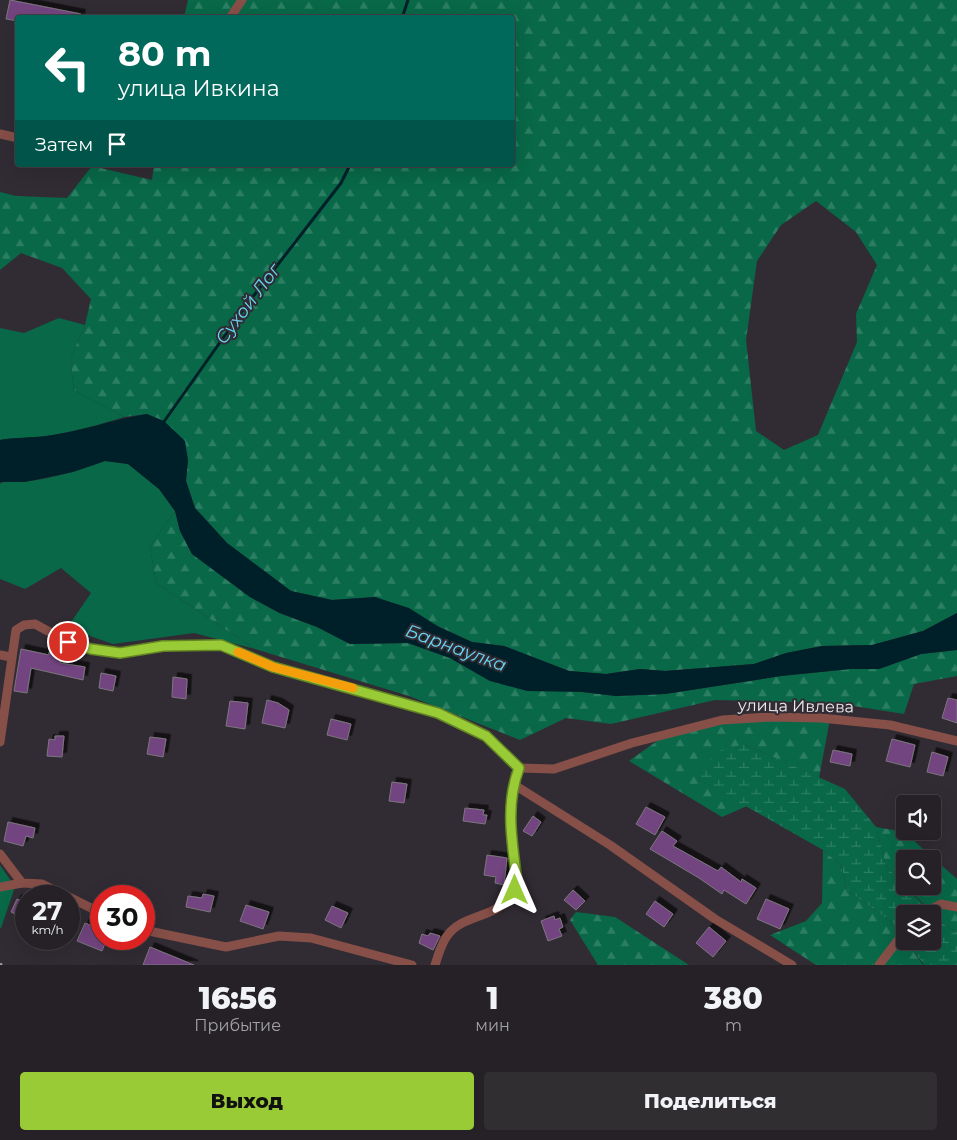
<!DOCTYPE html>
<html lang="ru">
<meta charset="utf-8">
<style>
:root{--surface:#252126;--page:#312e32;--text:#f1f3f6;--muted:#a3a3a7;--line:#423e43;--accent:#99cb36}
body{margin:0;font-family:Montserrat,sans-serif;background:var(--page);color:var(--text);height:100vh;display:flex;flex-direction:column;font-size:19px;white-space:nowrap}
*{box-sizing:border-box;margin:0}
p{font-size:16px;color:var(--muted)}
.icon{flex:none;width:28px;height:28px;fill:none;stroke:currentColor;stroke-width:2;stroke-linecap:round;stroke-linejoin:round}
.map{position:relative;height:965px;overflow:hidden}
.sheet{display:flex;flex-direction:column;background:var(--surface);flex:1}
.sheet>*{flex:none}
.top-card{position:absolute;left:15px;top:15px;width:500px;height:152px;border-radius:5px;box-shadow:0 5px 20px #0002,0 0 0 1px var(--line);background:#00695c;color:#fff;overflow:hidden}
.fabs{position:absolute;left:896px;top:795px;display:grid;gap:10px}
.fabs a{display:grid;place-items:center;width:45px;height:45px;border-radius:5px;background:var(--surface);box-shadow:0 5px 20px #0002,0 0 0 1px var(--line);font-size:25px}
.speed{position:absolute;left:15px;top:885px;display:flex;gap:10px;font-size:25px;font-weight:700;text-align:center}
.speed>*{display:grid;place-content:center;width:65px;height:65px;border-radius:50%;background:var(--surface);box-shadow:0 5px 20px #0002,0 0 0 1px var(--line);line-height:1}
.speed small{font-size:12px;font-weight:400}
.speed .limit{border:8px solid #d22;background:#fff;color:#111}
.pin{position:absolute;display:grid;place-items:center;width:42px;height:42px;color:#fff;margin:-21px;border:2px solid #fff;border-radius:50%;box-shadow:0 1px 5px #0007}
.me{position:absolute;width:55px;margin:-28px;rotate:0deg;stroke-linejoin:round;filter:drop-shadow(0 0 4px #0008)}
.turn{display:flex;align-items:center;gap:18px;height:105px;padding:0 20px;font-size:22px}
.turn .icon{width:65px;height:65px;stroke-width:2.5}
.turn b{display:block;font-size:35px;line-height:42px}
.then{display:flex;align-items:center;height:48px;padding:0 20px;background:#0003;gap:10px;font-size:19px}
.eta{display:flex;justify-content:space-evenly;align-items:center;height:85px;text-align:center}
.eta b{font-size:30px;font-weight:800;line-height:35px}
.button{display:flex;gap:10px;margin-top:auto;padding:10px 20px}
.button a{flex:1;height:58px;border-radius:5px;background:var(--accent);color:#111;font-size:20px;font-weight:800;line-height:58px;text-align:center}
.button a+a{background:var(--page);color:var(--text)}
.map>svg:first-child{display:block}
.green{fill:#086847}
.forest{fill:url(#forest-firs);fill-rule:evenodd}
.wetland{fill:url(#wetland-marsh)}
.water{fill:#002029}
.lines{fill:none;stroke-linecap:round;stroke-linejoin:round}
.stream{stroke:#002029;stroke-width:3}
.building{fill:#734480;stroke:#7c767e;filter:url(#shadow)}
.minor{stroke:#864f48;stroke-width:9}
.rail{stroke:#a5a2a7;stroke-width:3;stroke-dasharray:9 9;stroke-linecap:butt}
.route-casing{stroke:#638423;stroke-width:12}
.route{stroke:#99cb36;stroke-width:9}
.slow{stroke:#f59e0b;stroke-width:9}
.labels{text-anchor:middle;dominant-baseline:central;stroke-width:4;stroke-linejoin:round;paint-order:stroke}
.street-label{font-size:16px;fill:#efedf1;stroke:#312c33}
.water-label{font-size:18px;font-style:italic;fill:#67d6f5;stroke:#312c33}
</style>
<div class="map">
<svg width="957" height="965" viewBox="0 0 957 965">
<defs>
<pattern id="forest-firs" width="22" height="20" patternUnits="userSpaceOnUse" patternTransform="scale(1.25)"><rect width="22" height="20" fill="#086847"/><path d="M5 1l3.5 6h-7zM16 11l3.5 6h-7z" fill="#2c7e62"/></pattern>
<pattern id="wetland-marsh" width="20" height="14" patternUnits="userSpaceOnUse" patternTransform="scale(1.25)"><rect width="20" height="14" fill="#086847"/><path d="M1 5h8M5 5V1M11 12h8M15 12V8" fill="none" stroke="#2c7e62"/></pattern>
<filter id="shadow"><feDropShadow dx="4.5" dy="-4.5" stdDeviation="0" flood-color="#0009"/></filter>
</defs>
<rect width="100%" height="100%" fill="#312c33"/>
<g class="green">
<path d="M 59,318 L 85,325 L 70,359 L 74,390 L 124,417 C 99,425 73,432 47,436 C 31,439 16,437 0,440 L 0,328 L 24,333 Z"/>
<path d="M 105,461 L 128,464 L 159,489 L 175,511 L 150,546 L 156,583 L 255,649 L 194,633 L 113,644 L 67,628 L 91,593 L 61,568 L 25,589 L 0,579 L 0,484 L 3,482 C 39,483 72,473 105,461 Z"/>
<path d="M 0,865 L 15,887 L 1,928 L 0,928 Z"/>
</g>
<g class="forest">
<path d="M 188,0 L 957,0 L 957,613 L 923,631 L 872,645 L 822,646 L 786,653 L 754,664 L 665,671 L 640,669 L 606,674 L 569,671 L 504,646 L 472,642 L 375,597 L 332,600 L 291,591 L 227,543 L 195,508 L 186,481 L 188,460 L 147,414 L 124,417 L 74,390 L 70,359 L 85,325 L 91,299 L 62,268 L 21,253 L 0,270 L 0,192 L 16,196 L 67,198 L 92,166 L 152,180 L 154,165 L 512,165 L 512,18 L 184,17 ZM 816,201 L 856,232 L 877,265 L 856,314 L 857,342 L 818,435 L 784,450 L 756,431 L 746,340 L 757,261 L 781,225 Z"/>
<path d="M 175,511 L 180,531 L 192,554 L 250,597 L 279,613 L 317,627 L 350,644 L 408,643 L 450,658 L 490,681 L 616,696 L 665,694 L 781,676 L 850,669 L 879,669 L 921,654 L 957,650 L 957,676 L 914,684 L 904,714 L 835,703 L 715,700 L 611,724 L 566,718 L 520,740 L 409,696 L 255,649 L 156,583 L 150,546 Z"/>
<path d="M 731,719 L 830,719 L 819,778 L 744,744 L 698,779 L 747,806 L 722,817 L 629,761 L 657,741 Z"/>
<path d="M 876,827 L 904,832 L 957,879 L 957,932 L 942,923 L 906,886 L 932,886 L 932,859 L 905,859 L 905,886 L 886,866 Z"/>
<path d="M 823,850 L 841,865 L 847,890 L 893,923 L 923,965 L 816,965 L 770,935 L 806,921 L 822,903 Z"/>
<path d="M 576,912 L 615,917 L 689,965 L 598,965 L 570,920 Z"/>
</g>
<g class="wetland">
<path d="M 744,744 L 845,789 L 876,827 L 886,866 L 932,914 L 905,914 L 905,939 L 893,923 L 847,890 L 841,865 L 823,850 L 698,779 L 714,752 Z"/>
<path d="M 932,914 L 942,923 L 957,932 L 957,965 L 924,965 L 906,941 L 932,941 Z"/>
</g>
<path class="water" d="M 147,414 L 164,421 L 185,441 L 188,460 L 186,481 L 195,508 L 227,543 L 291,591 L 332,600 L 375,597 L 409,608 L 439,627 L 472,642 L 504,646 L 569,671 L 606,674 L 640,669 L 665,671 L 754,664 L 786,653 L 822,646 L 872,645 L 923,631 L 957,613 L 957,650 L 921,654 L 879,669 L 850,669 L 781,676 L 665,694 L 616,696 L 582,692 L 527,691 L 490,681 L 450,658 L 408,643 L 350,644 L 317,627 L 280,613 L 250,597 L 192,554 L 180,531 L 175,511 L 159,489 L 128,464 L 105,461 L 73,472 L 25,482 L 0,482 L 0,440 C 16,437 30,438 46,436 C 80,432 113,419 147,414 Z"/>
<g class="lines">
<g class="stream">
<path d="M 402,18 L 408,0"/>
<path d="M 163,423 L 245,307 L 341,183 L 350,165"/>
</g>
</g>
<g class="building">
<path d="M 10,0 L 81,14 L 80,18 L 18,18 L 18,21 L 6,19 Z"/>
<path d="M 21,649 L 49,655 L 49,652 L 62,655 L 60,663 L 85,667 L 83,680 L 31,668 L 27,693 L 14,691 Z"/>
<path d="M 101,673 L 116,676 L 113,691 L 99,688 Z"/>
<path d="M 173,677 L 187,679 L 186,699 L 172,697 Z"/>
<path d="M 948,698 L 957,700 L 957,723 L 942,718 Z"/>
<path d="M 267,700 L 278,703 L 289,710 L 285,728 L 262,723 Z"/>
<path d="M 230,701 L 248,703 L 245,729 L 226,726 Z"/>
<path d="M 331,719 L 351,724 L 347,740 L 327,735 Z"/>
<path d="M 55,736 L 64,736 L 62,757 L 47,756 L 49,739 L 55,740 Z"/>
<path d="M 150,737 L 166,739 L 163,757 L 147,754 Z"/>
<path d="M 892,739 L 915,745 L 910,767 L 886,761 Z"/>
<path d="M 833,750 L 852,754 L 850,766 L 830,762 Z"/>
<path d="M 932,752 L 948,757 L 943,776 L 927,772 Z"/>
<path d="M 392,782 L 407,784 L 404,803 L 389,801 Z"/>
<path d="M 646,807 L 665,817 L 655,835 L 636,824 Z"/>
<path d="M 465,808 L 484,810 L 483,815 L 487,815 L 485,824 L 463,821 Z"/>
<path d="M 533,816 L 541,822 L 532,836 L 523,831 Z"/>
<path d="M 8,822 L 35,828 L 33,838 L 26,836 L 23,846 L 4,841 Z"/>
<path d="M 662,831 L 677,841 L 673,846 L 718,871 L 721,867 L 741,882 L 742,879 L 756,888 L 746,904 L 724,890 L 722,894 L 699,878 L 650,849 Z"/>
<path d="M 487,855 L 507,858 L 504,885 L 495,883 L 496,877 L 484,875 Z"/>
<path d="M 573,890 L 585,901 L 576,910 L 564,900 Z"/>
<path d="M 203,894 L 214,896 L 210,912 L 186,907 L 188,896 L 202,898 Z"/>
<path d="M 17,899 L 26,903 L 26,919 L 11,912 Z"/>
<path d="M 766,899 L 789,909 L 780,929 L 757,919 Z"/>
<path d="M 655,901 L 673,914 L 664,927 L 646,914 Z"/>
<path d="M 246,905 L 269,912 L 263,929 L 240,921 Z"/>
<path d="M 332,906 L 348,913 L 341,928 L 325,920 Z"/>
<path d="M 554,916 L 555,920 L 560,918 L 563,927 L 559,929 L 562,936 L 548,941 L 541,921 Z"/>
<path d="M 85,923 L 101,930 L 101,939 L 107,939 L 102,951 L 77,941 Z"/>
<path d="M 709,927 L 726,941 L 713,957 L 696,943 Z"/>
<path d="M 430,933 L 440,936 L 433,950 L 419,943 L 422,934 L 428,936 Z"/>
<path d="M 150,947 L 194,965 L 143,965 Z"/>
</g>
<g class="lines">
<g class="minor">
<path d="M 230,18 L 242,0"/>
<path d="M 0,134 L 18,138"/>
<path d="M 0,655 L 11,657"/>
<path d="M 0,742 L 16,630 L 24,625 L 35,624 L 68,642 L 91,649 L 120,653 L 163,645 L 221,645 L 273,667 L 438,713 L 486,736 L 519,768"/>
<path d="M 519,768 L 554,769 L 632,743 L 722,720 L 770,717 L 821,718 L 890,725 L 957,741"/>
<path d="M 513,784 L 610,845 L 715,919 L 792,965"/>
<path d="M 0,854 L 22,883 L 42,884 L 66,896"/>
<path d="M 0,887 L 22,883"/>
<path d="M 69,897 L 101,913"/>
<path d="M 922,914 L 941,904 L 957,907"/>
<path d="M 144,930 L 226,947 L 279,936 L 311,938 L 412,965"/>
<path d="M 435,965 C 438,956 441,944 447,936 C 465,910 508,921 517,881 C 512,842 505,805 519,768"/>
<path d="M 879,965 L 905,931"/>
</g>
<path class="rail" d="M 0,964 L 2,965"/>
</g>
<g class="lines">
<g class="route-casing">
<path id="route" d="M 68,642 L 91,649 L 120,653 L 163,646 L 221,645 L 273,667 L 438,713 L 486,736 L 519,768 C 505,805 512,842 517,881 L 515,890"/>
</g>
<use href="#route" class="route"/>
<path class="slow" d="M 238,652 L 273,667 L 353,688"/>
</g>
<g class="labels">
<g class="street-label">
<text transform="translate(796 706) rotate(1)">улица Ивлева</text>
</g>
<g class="water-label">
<text transform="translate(248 304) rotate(-53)">Сухой Лог</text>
<text transform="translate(456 648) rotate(20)">Барнаулка</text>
</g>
</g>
</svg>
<div class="fabs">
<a><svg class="icon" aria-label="sound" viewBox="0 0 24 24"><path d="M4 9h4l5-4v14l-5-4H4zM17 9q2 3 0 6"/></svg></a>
<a><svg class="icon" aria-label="search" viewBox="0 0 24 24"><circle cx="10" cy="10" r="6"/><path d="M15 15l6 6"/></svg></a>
<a><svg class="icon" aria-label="layers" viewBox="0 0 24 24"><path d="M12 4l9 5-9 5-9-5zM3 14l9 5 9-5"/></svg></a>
</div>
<div class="speed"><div>27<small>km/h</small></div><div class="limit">30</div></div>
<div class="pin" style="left:68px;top:642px;background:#d93025"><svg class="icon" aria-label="arrive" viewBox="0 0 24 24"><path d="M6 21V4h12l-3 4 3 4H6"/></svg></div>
<svg class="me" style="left:515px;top:890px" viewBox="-20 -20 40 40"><path d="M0-17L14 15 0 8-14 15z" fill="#99cb36" stroke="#fff" stroke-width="4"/></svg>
<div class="top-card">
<div class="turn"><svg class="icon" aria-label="left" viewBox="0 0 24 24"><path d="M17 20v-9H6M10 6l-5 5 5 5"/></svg><div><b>80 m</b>улица Ивкина</div></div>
<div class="then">Затем<svg class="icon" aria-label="arrive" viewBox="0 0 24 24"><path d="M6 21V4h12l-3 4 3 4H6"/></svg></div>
</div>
</div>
<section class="sheet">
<div class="eta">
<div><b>16:56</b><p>Прибытие</p></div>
<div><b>1</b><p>мин</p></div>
<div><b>380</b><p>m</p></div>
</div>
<div class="button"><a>Выход</a><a>Поделиться</a></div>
</section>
